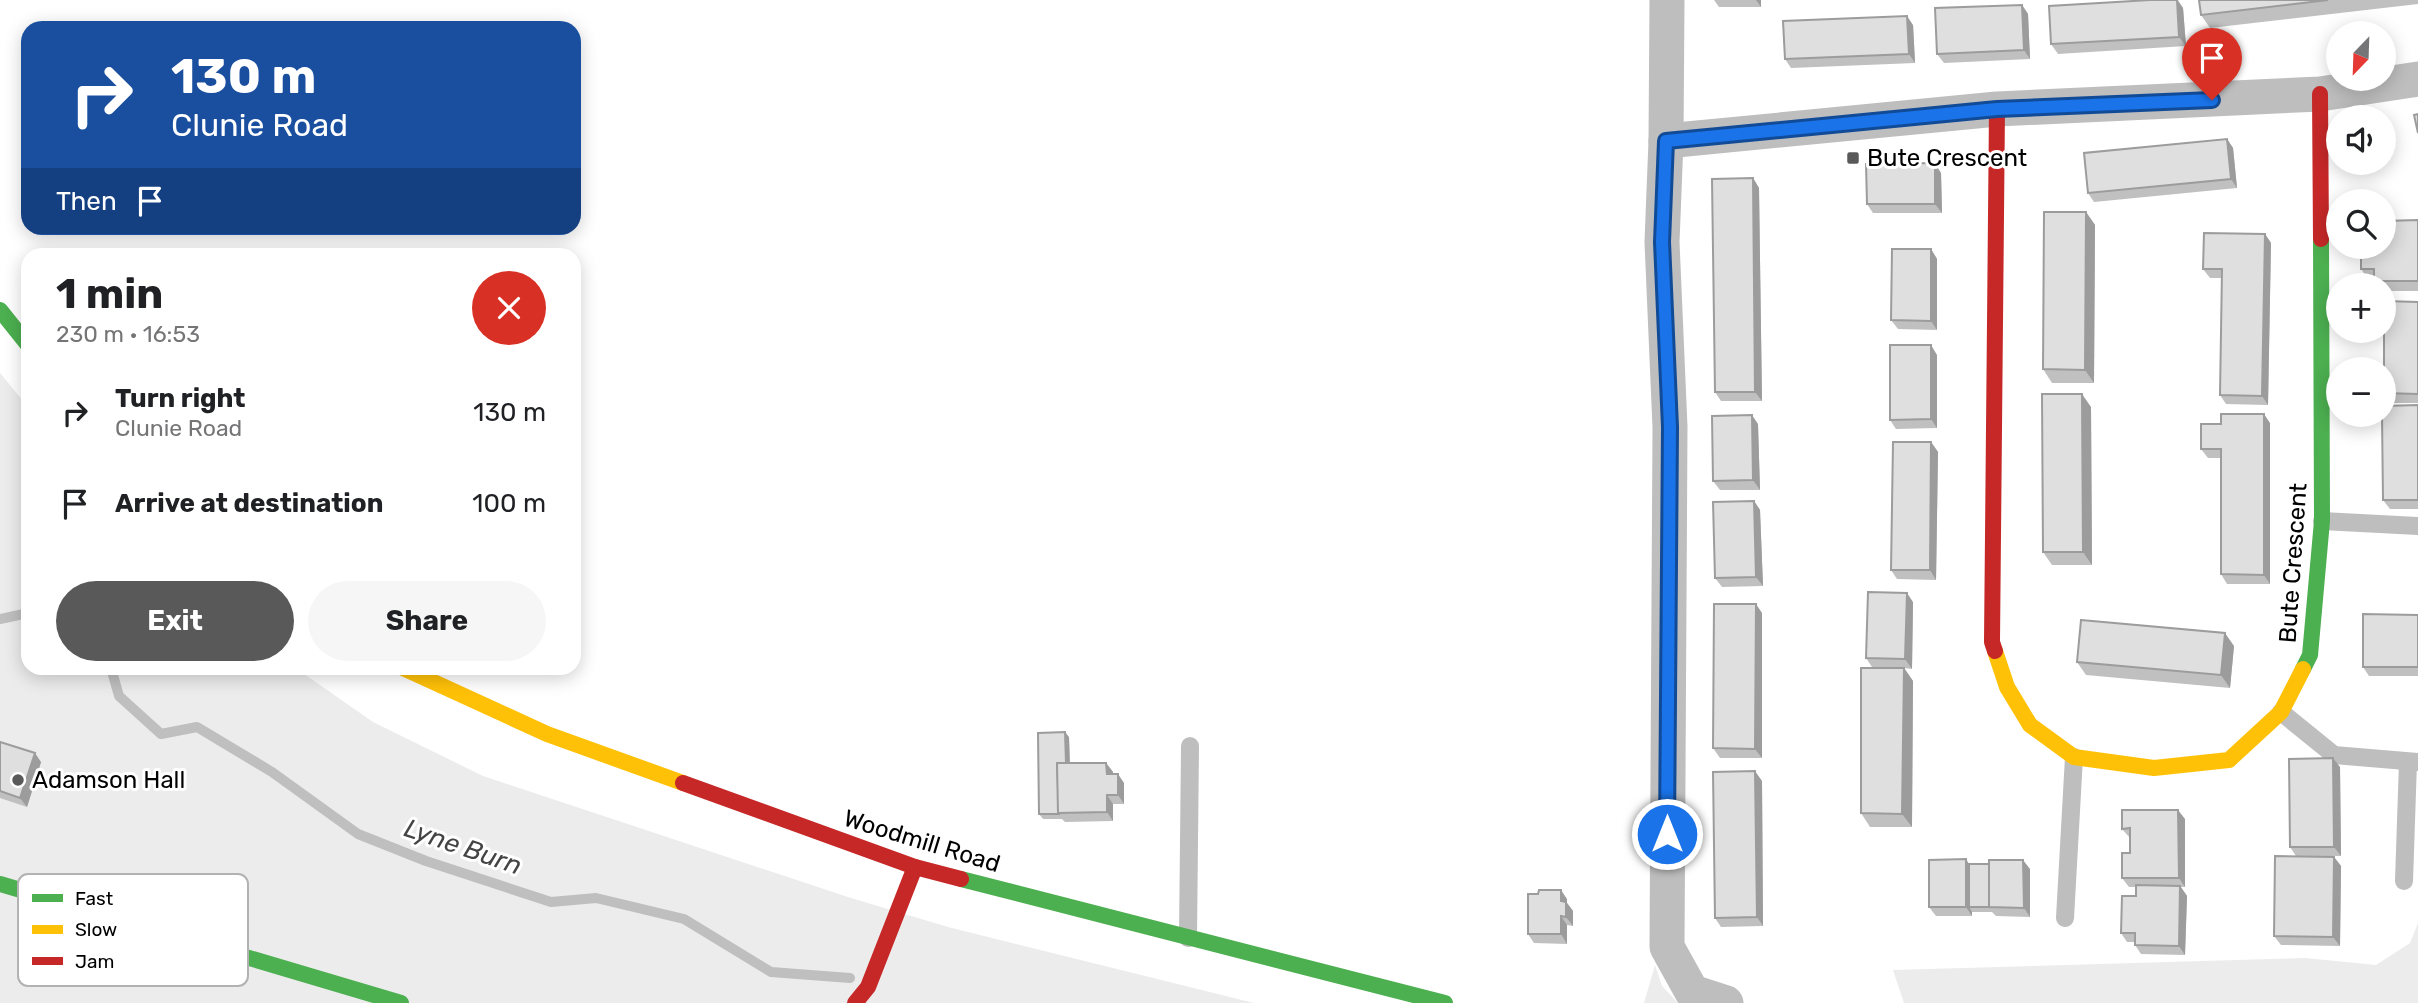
<!DOCTYPE html>
<meta charset="utf-8">
<style>
:root{--surface:#fff;--page:#f6f6f6;--text:#202124;--muted:#757577;--accent:#595959}
body{margin:0;font-family:Rubik,sans-serif;background:var(--page);color:var(--text);height:100vh;display:flex;flex-direction:column;font-size:26px;white-space:nowrap}
*{box-sizing:border-box;margin:0}
p{font-size:23px;color:var(--muted)}
.icon{flex:none;width:38px;height:38px;fill:none;stroke:currentColor;stroke-width:2;stroke-linecap:round;stroke-linejoin:round}
.map{position:relative;flex:1;overflow:hidden}
.side{position:absolute;left:21px;top:248px;width:560px;height:427px;display:flex;flex-direction:column;background:var(--surface);border-radius:21px;box-shadow:0 4px 18px #0003}
.side>*{flex:none}
.banner{position:absolute;left:21px;top:21px;width:560px;height:214px;border-radius:21px;box-shadow:0 4px 18px #0003;background:#1a4fa0;color:#fff;overflow:hidden}
.needle{width:46px;rotate:203deg}
.buttons{position:absolute;left:2326px;top:21px;display:grid;gap:14px}
.buttons a{display:grid;place-items:center;width:70px;height:70px;border-radius:50%;background:var(--surface);box-shadow:0 4px 18px #0003;font-size:35px}
.pin{position:absolute;display:grid;place-items:center;width:60px;height:60px;color:#fff;margin:-72px -30px;border-radius:50% 50% 50% 0;rotate:-45deg;box-shadow:0 0 7px #0007}
.pin .icon{rotate:45deg}
.me{position:absolute;width:77px;margin:-38px;rotate:0deg;stroke-linejoin:round;filter:drop-shadow(0 0 5px #0008)}
.turn{display:flex;align-items:center;gap:24px;height:147px;padding:0 35px;font-size:32px}
.turn .icon{width:91px;height:91px;stroke-width:2.5}
.turn b{display:block;font-size:49px;line-height:60px}
.then{display:flex;align-items:center;height:66px;padding:0 35px;background:#0003;gap:14px;font-size:26px}
.round{display:grid;place-items:center;flex:none;width:74px;height:74px;border-radius:37px;background:var(--page)}
.headline{display:flex;align-items:center;justify-content:space-between;height:119px;padding:0 35px}
h1{font-size:42px;font-weight:700;line-height:52px}
.action{display:flex;gap:14px;margin-top:auto;padding:14px 35px}
.action a{flex:1;height:80px;border-radius:42px;background:var(--accent);color:#fff;font-size:28px;font-weight:700;line-height:80px;text-align:center}
.action a+a{background:var(--page);color:var(--text)}
ul{padding:0;list-style:none}
li{display:flex;align-items:center;gap:21px;height:91px;padding:0 35px}
li div{flex:1}
li b{display:block;font-size:26px}
li em{font-style:normal}
.map>svg:first-child{display:block}
.green{fill:#ececec}
.lines{fill:none;stroke-linecap:round;stroke-linejoin:round}
.stream{stroke:#bfbfbf;stroke-width:10}
.lane{stroke:#bebebe;stroke-width:18}
.street{stroke:#bebebe;stroke-width:35}
.fast{stroke:#4caf50;stroke-width:16}
.slow{stroke:#ffc107;stroke-width:16}
.jam{stroke:#c62828;stroke-width:16}
.wall{fill:#c0c0c0}
.shaded-wall{fill:#9c9c9c}
.building{fill:#dfdfdf;stroke:#9c9c9c;stroke-width:2}
.route-casing{stroke:#114b97;stroke-width:18}
.route{stroke:#1a73e8;stroke-width:12}
.poi-dot{fill:#595959;stroke:#fff;stroke-width:2.5}
.labels{text-anchor:middle;dominant-baseline:central;stroke-width:6;stroke-linejoin:round;paint-order:stroke}
.poi-label{font-size:24px;fill:#000;stroke:#fff;text-anchor:start}
.street-label{font-size:24px;fill:#000;stroke:#fff}
.water-label{font-size:26px;font-style:italic;fill:#444;stroke:#fff}
.key{fill:#fff;stroke:#b2b2b2;stroke-width:2}
.key-label{font-size:19px;fill:#000}
</style>
<div class="map">
<svg width="2418" height="1003" viewBox="0 0 2418 1003">
<rect width="100%" height="100%" fill="#fff"/>
<g class="green">
<path d="M 0,373 L 28,407 L 28,668 L 297,669 L 373,722 L 483,776 L 851,898 L 948,927 L 1254,1003 L 0,1003 Z"/>
<path d="M 2418,923 L 2418,1003 L 1904,1003 L 1893,970 L 2305,958 L 2376,965 L 2410,943 Z"/>
<path d="M 1655,965 L 1662,986 L 1678,1003 L 1644,1003 Z"/>
</g>
<g class="lines">
<g class="stream">
<path d="M 0,619 L 28,613"/>
<path d="M 111,668 L 119,696 L 161,734 L 197,727 L 272,772 L 358,834 L 426,861 L 551,902 L 596,898 L 684,919 L 771,972 L 850,978"/>
</g>
<g class="lane">
<path d="M 2322,521 L 2418,526"/>
<path d="M 2281,712 L 2334,755 L 2418,762"/>
<path d="M 2404,881 L 2408,762"/>
<path d="M 2065,918 L 2074,757"/>
<path d="M 1188,938 L 1190,746"/>
</g>
<g class="street">
<path d="M 1667,0 L 1666,141 L 1662,242 L 1670,427 L 1667,947 L 1692,992 L 1726,1003"/>
<path d="M 1666,141 L 1997,109 L 2320,94 L 2418,79"/>
</g>
<g class="fast">
<path d="M 0,310 L 28,345"/>
<path d="M 2303,669 L 2310,655 L 2322,521 L 2321,239"/>
<path d="M 961,879 L 1445,1003"/>
<path d="M 0,884 L 401,1003"/>
</g>
<g class="slow">
<path d="M 1995,651 L 2007,687 L 2030,725 L 2074,757 L 2154,768 L 2229,760 L 2281,712 L 2303,669"/>
<path d="M 403,668 L 547,734 L 683,783"/>
</g>
<g class="jam">
<path d="M 2320,94 L 2321,239"/>
<path d="M 1995,651 L 1992,642 L 1997,109"/>
<path d="M 683,783 L 915,867 L 961,879"/>
<path d="M 855,1003 L 868,987 L 915,867"/>
</g>
</g>
<g class="wall">
<path d="M 1714,0 L 1761,0 L 1761,7 L 1719,7 Z"/>
<path d="M 2150,0 L 2178,0 L 2183,8 L 2186,46 L 2058,54 L 2051,44 Z"/>
<path d="M 2199,0 L 2418,0 L 2418,4 L 2210,28 L 2201,15 Z"/>
<path d="M 2022,5 L 2028,14 L 2030,59 L 1944,63 L 1937,54 Z"/>
<path d="M 1913,25 L 1915,63 L 1791,68 L 1785,59 Z"/>
<path d="M 2227,139 L 2233,148 L 2237,188 L 2094,202 L 2088,193 Z"/>
<path d="M 1941,173 L 1942,213 L 1873,213 L 1867,204 Z"/>
<path d="M 1753,178 L 1759,188 L 1762,401 L 1721,401 L 1715,392 Z"/>
<path d="M 2086,212 L 2095,225 L 2094,383 L 2052,383 L 2043,369 Z"/>
<path d="M 2418,220 L 2418,291 L 2384,291 L 2384,285 L 2377,285 L 2374,281 L 2374,278 L 2368,279 L 2361,269 Z"/>
<path d="M 2265,234 L 2271,243 L 2268,405 L 2226,404 L 2220,395 L 2222,278 L 2210,278 L 2203,269 Z"/>
<path d="M 1931,249 L 1937,259 L 1937,330 L 1898,329 L 1891,320 Z"/>
<path d="M 2418,302 L 2418,403 L 2390,403 L 2384,393 Z"/>
<path d="M 1937,355 L 1937,428 L 1896,429 L 1890,420 Z"/>
<path d="M 2418,405 L 2418,509 L 2390,509 L 2383,500 Z"/>
<path d="M 2091,407 L 2092,565 L 2052,565 L 2043,552 Z"/>
<path d="M 2270,423 L 2270,584 L 2227,584 L 2221,574 L 2221,458 L 2208,458 L 2201,449 L 2221,424 Z"/>
<path d="M 1758,424 L 1760,490 L 1720,490 L 1713,481 Z"/>
<path d="M 1931,442 L 1938,452 L 1936,580 L 1897,579 L 1891,570 Z"/>
<path d="M 1754,501 L 1760,510 L 1763,586 L 1722,587 L 1715,578 Z"/>
<path d="M 1913,602 L 1912,669 L 1904,668 L 1913,681 L 1912,827 L 1870,827 L 1861,813 L 1901,668 L 1872,667 L 1866,658 Z"/>
<path d="M 1762,613 L 1762,758 L 1720,758 L 1713,748 Z"/>
<path d="M 2418,615 L 2418,676 L 2369,676 L 2363,667 Z"/>
<path d="M 2234,646 L 2230,688 L 2086,675 L 2077,662 Z"/>
<path d="M 1069,737 L 1070,763 L 1106,763 L 1113,772 L 1113,774 L 1124,783 L 1124,804 L 1113,804 L 1113,821 L 1065,822 L 1062,819 L 1043,819 L 1039,814 Z"/>
<path d="M 0,742 L 41,762 L 27,807 L 0,798 Z"/>
<path d="M 2340,767 L 2341,856 L 2296,856 L 2290,847 Z"/>
<path d="M 1762,781 L 1763,926 L 1721,927 L 1715,918 Z"/>
<path d="M 2185,819 L 2185,887 L 2181,887 L 2187,896 L 2185,955 L 2141,954 L 2135,945 L 2135,942 L 2127,942 L 2121,933 L 2136,896 L 2136,887 L 2129,887 L 2122,878 L 2130,853 L 2130,838 L 2122,829 Z"/>
<path d="M 2334,857 L 2341,866 L 2340,946 L 2281,945 L 2274,936 Z"/>
<path d="M 1969,864 L 2030,869 L 2030,917 L 1996,916 L 1992,912 L 1972,912 L 1972,916 L 1936,916 L 1929,907 Z"/>
<path d="M 1567,899 L 1567,903 L 1573,911 L 1573,926 L 1567,925 L 1567,944 L 1534,943 L 1528,934 Z"/>
</g>
<g class="shaded-wall">
<path d="M 1756,0 L 1761,0 L 1761,7 Z"/>
<path d="M 2177,0 L 2183,8 L 2186,46 L 2179,37 Z"/>
<path d="M 2022,5 L 2028,14 L 2030,59 L 2024,50 Z"/>
<path d="M 1907,16 L 1913,25 L 1915,63 L 1909,54 Z"/>
<path d="M 2227,139 L 2233,148 L 2237,188 L 2231,179 Z"/>
<path d="M 1935,163 L 1941,173 L 1942,213 L 1935,204 Z"/>
<path d="M 1753,178 L 1759,188 L 1762,401 L 1755,392 Z"/>
<path d="M 2086,212 L 2095,225 L 2094,383 L 2085,370 Z"/>
<path d="M 2265,234 L 2271,243 L 2268,405 L 2262,396 Z"/>
<path d="M 1931,249 L 1937,259 L 1937,330 L 1931,321 Z"/>
<path d="M 1931,345 L 1937,355 L 1937,428 L 1931,419 Z"/>
<path d="M 2082,394 L 2091,407 L 2092,565 L 2083,552 Z"/>
<path d="M 2264,414 L 2270,423 L 2270,584 L 2264,575 Z"/>
<path d="M 1752,415 L 1758,424 L 1760,490 L 1753,480 Z"/>
<path d="M 1931,442 L 1938,452 L 1936,580 L 1930,570 Z"/>
<path d="M 1754,501 L 1760,510 L 1763,586 L 1756,577 Z"/>
<path d="M 1907,593 L 1913,602 L 1912,669 L 1905,659 Z"/>
<path d="M 1756,604 L 1762,613 L 1762,758 L 1755,749 Z"/>
<path d="M 2225,633 L 2234,646 L 2230,688 L 2221,675 Z"/>
<path d="M 1904,668 L 1913,681 L 1912,827 L 1902,814 Z"/>
<path d="M 1065,732 L 1069,737 L 1070,772 L 1067,768 Z"/>
<path d="M 35,753 L 41,762 L 27,807 L 20,798 Z"/>
<path d="M 2333,758 L 2340,767 L 2341,856 L 2334,847 Z"/>
<path d="M 1106,763 L 1113,772 L 1113,784 L 1107,774 Z"/>
<path d="M 1755,771 L 1762,781 L 1763,926 L 1757,917 Z"/>
<path d="M 1118,774 L 1124,783 L 1124,804 L 1118,795 Z"/>
<path d="M 1107,795 L 1113,804 L 1113,821 L 1107,812 Z"/>
<path d="M 2178,810 L 2185,819 L 2185,887 L 2179,878 Z"/>
<path d="M 2334,857 L 2341,866 L 2340,946 L 2333,937 Z"/>
<path d="M 1966,859 L 1972,869 L 1969,907 L 1972,912 L 1972,916 L 1966,907 Z"/>
<path d="M 2023,860 L 2030,869 L 2030,917 L 2024,908 Z"/>
<path d="M 2180,886 L 2187,896 L 2185,955 L 2179,946 Z"/>
<path d="M 1561,890 L 1567,899 L 1567,903 L 1573,911 L 1573,926 L 1566,917 L 1561,901 Z"/>
<path d="M 1561,916 L 1567,925 L 1567,944 L 1561,934 Z"/>
</g>
<g class="building">
<path d="M 2150,0 L 2177,0 L 2179,37 L 2051,44 L 2049,6 Z"/>
<path d="M 2199,0 L 2328,0 L 2201,15 Z"/>
<path d="M 2022,5 L 2024,50 L 1937,54 L 1935,8 Z"/>
<path d="M 1907,16 L 1909,54 L 1785,59 L 1783,21 Z"/>
<path d="M 2418,114 L 2418,133 L 2414,115 Z"/>
<path d="M 2227,139 L 2231,179 L 2088,193 L 2084,153 Z"/>
<path d="M 1935,163 L 1935,204 L 1867,204 L 1866,164 Z"/>
<path d="M 1753,178 L 1755,392 L 1715,392 L 1712,179 Z"/>
<path d="M 2044,212 L 2086,212 L 2085,370 L 2043,369 Z"/>
<path d="M 2418,220 L 2418,281 L 2374,281 L 2374,269 L 2361,269 L 2361,247 L 2384,247 L 2384,221 Z"/>
<path d="M 2204,233 L 2265,234 L 2262,396 L 2220,395 L 2222,269 L 2203,269 Z"/>
<path d="M 1892,249 L 1931,249 L 1931,321 L 1891,320 Z"/>
<path d="M 2384,301 L 2418,302 L 2418,394 L 2384,393 Z"/>
<path d="M 1890,345 L 1931,345 L 1931,419 L 1890,420 Z"/>
<path d="M 2042,394 L 2082,394 L 2083,552 L 2043,552 Z"/>
<path d="M 2418,405 L 2418,500 L 2383,500 L 2382,415 L 2384,415 L 2384,406 Z"/>
<path d="M 2221,414 L 2264,414 L 2264,575 L 2221,574 L 2221,449 L 2201,449 L 2201,424 L 2221,424 Z"/>
<path d="M 1752,415 L 1753,480 L 1713,481 L 1712,416 Z"/>
<path d="M 1893,442 L 1931,442 L 1930,570 L 1891,570 Z"/>
<path d="M 1754,501 L 1756,577 L 1715,578 L 1713,502 Z"/>
<path d="M 1868,592 L 1907,593 L 1905,659 L 1866,658 Z"/>
<path d="M 1714,604 L 1756,604 L 1755,749 L 1713,748 Z"/>
<path d="M 2363,614 L 2418,615 L 2418,667 L 2363,667 Z"/>
<path d="M 2081,620 L 2225,633 L 2221,675 L 2077,662 Z"/>
<path d="M 1861,668 L 1904,668 L 1902,814 L 1861,813 Z"/>
<path d="M 1065,732 L 1066,763 L 1057,763 L 1059,814 L 1039,814 L 1038,733 Z"/>
<path d="M 0,742 L 35,753 L 20,798 L 0,791 Z"/>
<path d="M 2333,758 L 2334,847 L 2290,847 L 2289,759 Z"/>
<path d="M 1057,763 L 1106,763 L 1107,774 L 1118,774 L 1118,795 L 1107,795 L 1107,812 L 1058,813 Z"/>
<path d="M 1755,771 L 1757,917 L 1715,918 L 1713,772 Z"/>
<path d="M 2122,810 L 2178,810 L 2179,878 L 2122,878 L 2122,853 L 2130,853 L 2130,828 L 2122,829 Z"/>
<path d="M 2275,856 L 2334,857 L 2333,937 L 2274,936 Z"/>
<path d="M 1966,859 L 1966,907 L 1929,907 L 1929,860 Z"/>
<path d="M 1989,860 L 2023,860 L 2024,908 L 1989,907 Z"/>
<rect x="1969" y="864" width="20" height="43"/>
<path d="M 2136,885 L 2180,886 L 2179,946 L 2135,945 L 2135,933 L 2121,933 L 2122,896 L 2136,896 Z"/>
<path d="M 1539,890 L 1561,890 L 1561,901 L 1566,902 L 1566,917 L 1561,916 L 1561,934 L 1528,934 L 1528,894 L 1538,894 Z"/>
</g>
<g class="lines">
<g class="route-casing">
<path id="route" d="M 1667,834 L 1670,427 L 1662,242 L 1666,141 L 1997,109 L 2212,100"/>
</g>
<use href="#route" class="route"/>
</g>
<g class="poi-dot">
<rect x="1846" y="151" width="14" height="14" rx="3.5"/>
<circle cx="18" cy="780" r="7"/>
</g>
<g class="labels">
<g class="poi-label">
<text x="1867" y="158">Bute Crescent</text>
<text x="32" y="780">Adamson Hall</text>
</g>
<g class="street-label">
<text transform="translate(2293 563) rotate(-86)">Bute Crescent</text>
<text transform="translate(922 841) rotate(17)">Woodmill Road</text>
</g>
<g class="water-label">
<text transform="translate(463 847) rotate(19)">Lyne Burn</text>
</g>
</g>
<rect x="18" y="874" width="230" height="112" rx="10" class="key"/>
<rect x="32" y="894" width="31" height="8" fill="#4caf50"/>
<rect x="32" y="925" width="31" height="9" fill="#ffc107"/>
<rect x="32" y="957" width="31" height="8" fill="#c62828"/>
<g class="key-label">
<text x="75" y="905">Fast</text>
<text x="75" y="936">Slow</text>
<text x="75" y="968">Jam</text>
</g>
</svg>
<div class="buttons">
<a><svg class="needle" viewBox="-14 -14 28 28"><path d="M0-13l5 13h-10z" fill="#e53935"/><path d="M0 13l5-13h-10z" fill="#757577"/></svg></a>
<a><svg class="icon" aria-label="sound" viewBox="0 0 24 24"><path d="M4 9h4l5-4v14l-5-4H4zM17 9q2 3 0 6"/></svg></a>
<a><svg class="icon" aria-label="search" viewBox="0 0 24 24"><circle cx="10" cy="10" r="6"/><path d="M15 15l6 6"/></svg></a>
<a>+</a>
<a>−</a>
</div>
<div class="pin" style="left:2212px;top:100px;background:#d93025"><svg class="icon" aria-label="arrive" viewBox="0 0 24 24"><path d="M6 21V4h12l-3 4 3 4H6"/></svg></div>
<svg class="me" style="left:1667px;top:834px" viewBox="-20 -20 40 40"><circle r="17" fill="#1a73e8" stroke="#fff" stroke-width="3"/><path d="M0-11L8 9 0 5-8 9z" fill="#fff"/></svg>
<div class="banner">
<div class="turn"><svg class="icon" aria-label="right" viewBox="0 0 24 24"><path d="M7 20v-9h11M14 6l5 5-5 5"/></svg><div><b>130 m</b>Clunie Road</div></div>
<div class="then">Then<svg class="icon" aria-label="arrive" viewBox="0 0 24 24"><path d="M6 21V4h12l-3 4 3 4H6"/></svg></div>
</div>
<section class="side">
<div class="headline"><div><h1>1 min</h1><p>230 m · 16:53</p></div><a class="round" style="background:#d93025;color:#fff"><svg class="icon" aria-label="close" viewBox="0 0 24 24"><path d="M6 6l12 12M18 6L6 18"/></svg></a></div>
<ul>
<li><svg class="icon" aria-label="right" viewBox="0 0 24 24"><path d="M7 20v-9h11M14 6l5 5-5 5"/></svg><div><b>Turn right</b><p>Clunie Road</p></div><em>130 m</em></li>
<li><svg class="icon" aria-label="arrive" viewBox="0 0 24 24"><path d="M6 21V4h12l-3 4 3 4H6"/></svg><div><b>Arrive at destination</b></div><em>100 m</em></li>
</ul>
<div class="action"><a>Exit</a><a>Share</a></div>
</section>
</div>
